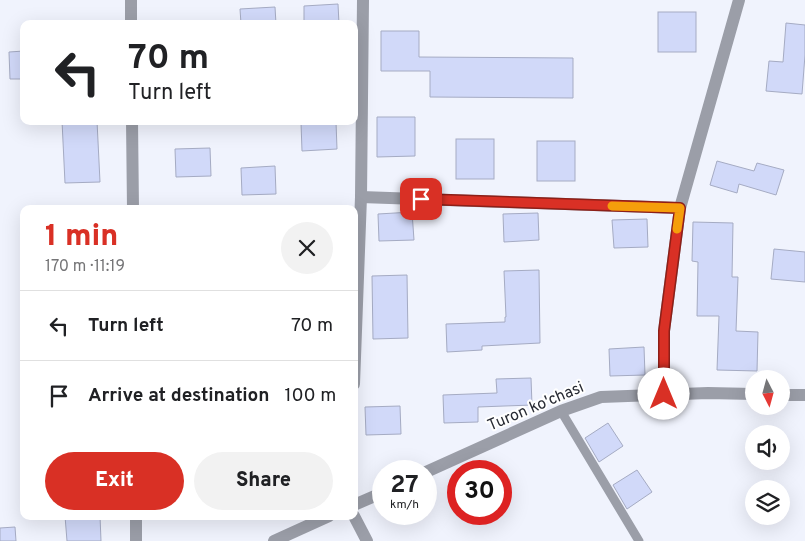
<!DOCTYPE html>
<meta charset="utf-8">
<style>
:root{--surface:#fff;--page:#f2f2f2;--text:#202124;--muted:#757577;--line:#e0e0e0;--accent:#d93025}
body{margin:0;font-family:Overpass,sans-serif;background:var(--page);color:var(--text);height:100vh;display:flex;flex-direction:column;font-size:19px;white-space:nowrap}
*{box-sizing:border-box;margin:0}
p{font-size:16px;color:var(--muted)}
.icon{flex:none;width:28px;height:28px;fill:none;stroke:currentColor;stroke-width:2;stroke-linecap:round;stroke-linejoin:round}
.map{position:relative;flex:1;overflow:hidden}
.sheet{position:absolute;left:20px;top:205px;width:338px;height:315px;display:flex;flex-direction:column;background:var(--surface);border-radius:10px;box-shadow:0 5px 20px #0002}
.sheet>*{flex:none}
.top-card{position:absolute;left:20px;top:20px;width:338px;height:105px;border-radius:10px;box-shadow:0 5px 20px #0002;background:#fff;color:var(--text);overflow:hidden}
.needle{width:32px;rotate:174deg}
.fabs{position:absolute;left:745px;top:370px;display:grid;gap:10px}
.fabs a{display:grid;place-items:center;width:45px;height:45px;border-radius:50%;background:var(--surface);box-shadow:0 5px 20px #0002;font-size:25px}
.speed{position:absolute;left:372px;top:460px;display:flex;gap:10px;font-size:25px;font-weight:700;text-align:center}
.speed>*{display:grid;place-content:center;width:65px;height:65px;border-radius:50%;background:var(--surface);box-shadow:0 5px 20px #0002;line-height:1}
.speed small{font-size:12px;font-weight:400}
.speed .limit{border:8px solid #d22;background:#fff;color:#111}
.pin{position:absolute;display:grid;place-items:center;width:42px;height:42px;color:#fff;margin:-21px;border-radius:10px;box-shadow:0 2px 8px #0006}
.me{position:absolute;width:55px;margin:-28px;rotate:0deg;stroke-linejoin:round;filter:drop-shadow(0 0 4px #0008)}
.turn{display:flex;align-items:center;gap:18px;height:105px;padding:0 25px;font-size:22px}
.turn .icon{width:65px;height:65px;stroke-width:2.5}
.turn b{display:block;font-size:35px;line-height:42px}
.round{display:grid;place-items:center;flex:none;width:52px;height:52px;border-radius:26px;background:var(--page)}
.summary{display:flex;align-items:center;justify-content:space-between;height:85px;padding:0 25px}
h1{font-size:30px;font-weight:800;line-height:38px;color:var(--accent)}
.button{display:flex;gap:10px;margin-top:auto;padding:10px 25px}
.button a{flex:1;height:58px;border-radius:30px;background:var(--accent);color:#fff;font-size:20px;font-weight:800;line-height:58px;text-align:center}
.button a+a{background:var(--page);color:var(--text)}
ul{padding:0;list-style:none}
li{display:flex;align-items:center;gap:15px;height:70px;padding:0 25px;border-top:1px solid var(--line)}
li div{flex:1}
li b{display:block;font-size:19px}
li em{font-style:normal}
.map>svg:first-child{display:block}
.building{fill:#d1d9f9;stroke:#a5abc3}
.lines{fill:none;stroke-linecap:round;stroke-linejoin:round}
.lane{stroke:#9b9ea8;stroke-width:9}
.street{stroke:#9b9ea8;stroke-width:12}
.route-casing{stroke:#8d1f18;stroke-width:12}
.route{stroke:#d93025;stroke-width:9}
.slow{stroke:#f59e0b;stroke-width:9}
.labels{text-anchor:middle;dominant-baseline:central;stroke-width:4;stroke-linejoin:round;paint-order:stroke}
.street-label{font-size:16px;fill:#282b34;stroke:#fff}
</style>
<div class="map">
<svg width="805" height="541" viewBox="0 0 805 541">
<rect width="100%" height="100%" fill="#f0f3fd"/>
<g class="building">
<path d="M 338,4 L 339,24 L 304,24 L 304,6 Z"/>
<path d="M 275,7 L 276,24 L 241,24 L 240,9 Z"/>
<rect x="658" y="12" width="38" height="40"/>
<path d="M 786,23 L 805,25 L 805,55 L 802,94 L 766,91 L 769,61 L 783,62 Z"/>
<path d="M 381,31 L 419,31 L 419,57 L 573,58 L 573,98 L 430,97 L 430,71 L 381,71 Z"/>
<path d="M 24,51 L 24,79 L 10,79 L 9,52 Z"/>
<path d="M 377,117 L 415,117 L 415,156 L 377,157 Z"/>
<path d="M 62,121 L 97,121 L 100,182 L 65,183 Z"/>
<path d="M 336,122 L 337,149 L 302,151 L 301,123 Z"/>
<rect x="456" y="139" width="38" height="40"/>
<rect x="537" y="141" width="38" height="40"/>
<path d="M 210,148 L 211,176 L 176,177 L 175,149 Z"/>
<path d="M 717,161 L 754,171 L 757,163 L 784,170 L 776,195 L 739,184 L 737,193 L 710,185 Z"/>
<path d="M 275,166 L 276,194 L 242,195 L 241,168 Z"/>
<path d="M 412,212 L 414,240 L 379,241 L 378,214 Z"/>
<path d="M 538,213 L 539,240 L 504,242 L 503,214 Z"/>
<path d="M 647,219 L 648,247 L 614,248 L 612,220 Z"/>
<path d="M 693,222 L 733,223 L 732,277 L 738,277 L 736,331 L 758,332 L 757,371 L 717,370 L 719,316 L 697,316 L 698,262 L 692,261 Z"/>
<path d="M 774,249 L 805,252 L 805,282 L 771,279 Z"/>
<path d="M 539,270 L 540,343 L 482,346 L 482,350 L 447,352 L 446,324 L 505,322 L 505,317 L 506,317 L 504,271 Z"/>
<path d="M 407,275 L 408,338 L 373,339 L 372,276 Z"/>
<path d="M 644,347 L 645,375 L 610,376 L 609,349 Z"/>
<path d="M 531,378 L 532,405 L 478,407 L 478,422 L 444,423 L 443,395 L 497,393 L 496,379 Z"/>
<path d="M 400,406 L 401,434 L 366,435 L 365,407 Z"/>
<path d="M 608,423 L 623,446 L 599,462 L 585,438 Z"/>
<path d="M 637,470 L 652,492 L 627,509 L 613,485 Z"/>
<path d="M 65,516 L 100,516 L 101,541 L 67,541 Z"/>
<path d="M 15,527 L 16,541 L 0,541 L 0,528 Z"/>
</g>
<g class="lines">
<path class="lane" d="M 561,411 L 639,541"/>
<g class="street">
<path d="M 131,0 L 131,24"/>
<path d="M 132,121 L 133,209"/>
<path d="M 361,197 L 680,208"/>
<path d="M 354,384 L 361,197 L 363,0"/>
<path d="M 664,394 L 664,331 L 680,208 L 739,0"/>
<path d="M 781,395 L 805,395"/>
<path d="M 426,472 L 561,411 L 601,397 L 708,393 L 754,394"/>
<path d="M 354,505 L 384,492"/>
<path d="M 136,516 L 136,541"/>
<path d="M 354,516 L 367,541"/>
<path d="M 274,541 L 329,516"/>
</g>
</g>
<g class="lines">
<g class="route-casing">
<path id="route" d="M 421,199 L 680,208 L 664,331 L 664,394"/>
</g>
<use href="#route" class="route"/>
<path class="slow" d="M 612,206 L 680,208 L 677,229"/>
</g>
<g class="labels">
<g class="street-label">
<text transform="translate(536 407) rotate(-23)">Turon ko'chasi</text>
</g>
</g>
</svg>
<div class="fabs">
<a><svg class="needle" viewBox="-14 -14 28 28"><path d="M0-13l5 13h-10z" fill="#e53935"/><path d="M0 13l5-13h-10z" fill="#757577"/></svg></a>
<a><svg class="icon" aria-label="sound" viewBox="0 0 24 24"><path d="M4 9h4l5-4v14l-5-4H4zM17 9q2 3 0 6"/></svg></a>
<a><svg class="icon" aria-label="layers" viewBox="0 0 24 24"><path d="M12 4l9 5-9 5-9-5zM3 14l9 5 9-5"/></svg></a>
</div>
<div class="speed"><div>27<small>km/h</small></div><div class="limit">30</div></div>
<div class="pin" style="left:421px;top:199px;background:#d93025"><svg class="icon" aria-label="arrive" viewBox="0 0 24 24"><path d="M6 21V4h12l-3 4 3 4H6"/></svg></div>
<svg class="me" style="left:664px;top:394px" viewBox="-20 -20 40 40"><circle r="19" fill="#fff"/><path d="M0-13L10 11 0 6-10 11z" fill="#d93025"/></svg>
<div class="top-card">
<div class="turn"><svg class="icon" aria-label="left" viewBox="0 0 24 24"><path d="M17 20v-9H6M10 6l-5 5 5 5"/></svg><div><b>70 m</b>Turn left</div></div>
</div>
<section class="sheet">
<div class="summary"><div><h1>1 min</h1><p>170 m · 11:19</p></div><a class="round"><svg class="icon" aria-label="close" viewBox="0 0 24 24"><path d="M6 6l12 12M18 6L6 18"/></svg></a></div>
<ul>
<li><svg class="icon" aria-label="left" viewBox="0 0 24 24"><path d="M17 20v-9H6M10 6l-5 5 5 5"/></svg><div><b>Turn left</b></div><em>70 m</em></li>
<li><svg class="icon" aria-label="arrive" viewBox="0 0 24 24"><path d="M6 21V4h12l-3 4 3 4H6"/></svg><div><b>Arrive at destination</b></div><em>100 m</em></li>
</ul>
<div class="button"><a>Exit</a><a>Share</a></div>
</section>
</div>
